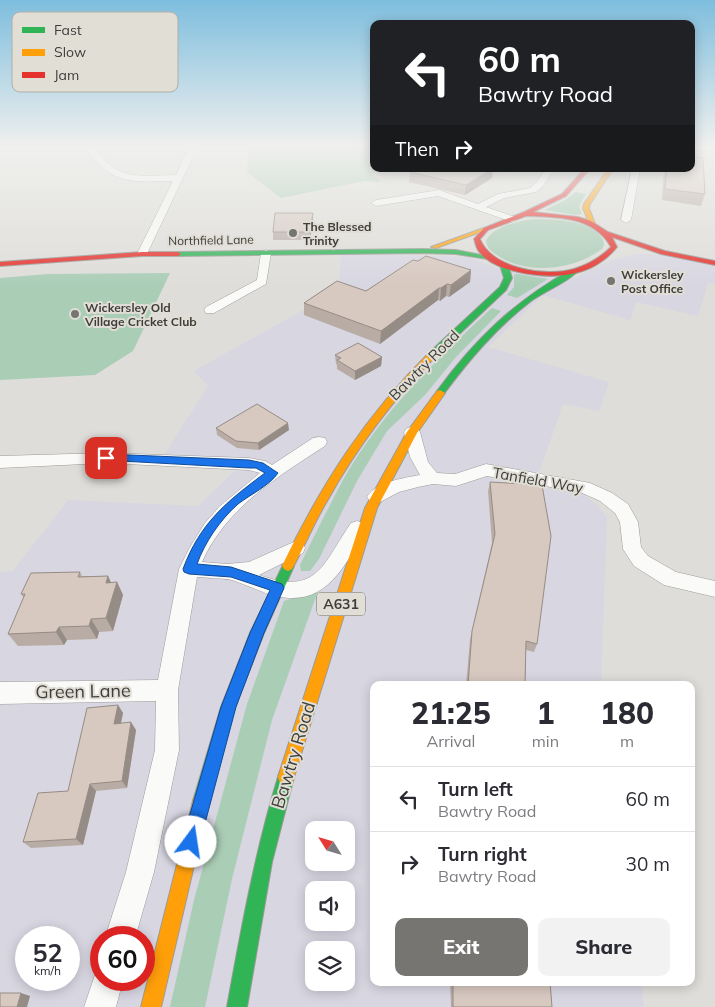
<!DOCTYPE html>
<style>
:root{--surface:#fff;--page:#f2f2f3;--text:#2b2b33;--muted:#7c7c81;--line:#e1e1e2;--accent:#767572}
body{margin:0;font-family:Mulish,sans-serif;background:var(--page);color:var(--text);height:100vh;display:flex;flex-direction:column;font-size:19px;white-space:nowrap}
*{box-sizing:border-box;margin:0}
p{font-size:16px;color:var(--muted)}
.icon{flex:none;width:28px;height:28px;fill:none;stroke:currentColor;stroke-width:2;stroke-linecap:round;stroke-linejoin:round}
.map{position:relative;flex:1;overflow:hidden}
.side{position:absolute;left:370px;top:681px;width:325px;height:305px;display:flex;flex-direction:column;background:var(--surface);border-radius:10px;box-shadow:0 2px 12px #0003}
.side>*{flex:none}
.hud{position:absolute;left:370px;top:20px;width:325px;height:152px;border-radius:10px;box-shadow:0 2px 12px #0003;background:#202124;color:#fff;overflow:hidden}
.needle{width:32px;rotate:307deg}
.fabs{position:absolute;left:305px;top:821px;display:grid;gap:10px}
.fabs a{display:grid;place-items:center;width:50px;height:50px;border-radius:10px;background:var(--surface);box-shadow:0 2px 12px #0003;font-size:25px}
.speed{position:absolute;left:15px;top:926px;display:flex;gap:10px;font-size:25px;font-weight:700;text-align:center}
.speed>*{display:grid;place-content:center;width:65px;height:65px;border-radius:50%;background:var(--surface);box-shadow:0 2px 12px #0003;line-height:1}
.speed small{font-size:12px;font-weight:400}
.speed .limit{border:8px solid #d22;background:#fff;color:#111}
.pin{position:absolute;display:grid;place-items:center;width:42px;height:42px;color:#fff;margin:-21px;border-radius:10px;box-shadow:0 2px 8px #0006}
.me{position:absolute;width:55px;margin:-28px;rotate:14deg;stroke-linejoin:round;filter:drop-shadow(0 0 4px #0008)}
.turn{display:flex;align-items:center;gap:18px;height:105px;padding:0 25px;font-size:22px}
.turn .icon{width:65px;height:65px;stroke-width:2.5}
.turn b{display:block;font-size:35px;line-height:42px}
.then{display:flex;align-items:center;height:48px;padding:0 25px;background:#0003;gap:10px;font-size:19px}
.eta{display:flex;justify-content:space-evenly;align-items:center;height:85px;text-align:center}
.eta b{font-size:30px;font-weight:800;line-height:35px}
.primary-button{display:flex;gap:10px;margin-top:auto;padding:10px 25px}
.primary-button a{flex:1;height:58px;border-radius:10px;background:var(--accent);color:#fff;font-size:20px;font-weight:800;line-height:58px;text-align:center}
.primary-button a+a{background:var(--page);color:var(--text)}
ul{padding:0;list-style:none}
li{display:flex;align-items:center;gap:15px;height:65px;padding:0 25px;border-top:1px solid var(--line)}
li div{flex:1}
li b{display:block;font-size:19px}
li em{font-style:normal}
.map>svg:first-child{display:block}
.commercial{fill:#d8d6e1;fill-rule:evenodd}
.green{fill:#aacdb6}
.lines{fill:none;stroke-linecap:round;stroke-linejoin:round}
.street-casing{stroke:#9c9b98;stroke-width:1}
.fast-casing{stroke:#9c9b98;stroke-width:2}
.slow-casing{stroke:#9c9b98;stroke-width:2}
.jam-casing{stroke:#9c9b98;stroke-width:2}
.street{fill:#fafaf9;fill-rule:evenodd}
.fast{fill:#30b455;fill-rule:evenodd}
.slow{fill:#ff9f0a;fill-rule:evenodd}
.jam{fill:#e5322d;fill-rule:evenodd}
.wall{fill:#b9aca5}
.shaded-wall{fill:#968c86}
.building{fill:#d7c8c0;stroke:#968c86}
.route{fill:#1a73e8;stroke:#114b97}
.poi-dot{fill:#767572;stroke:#e1ded6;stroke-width:2}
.labels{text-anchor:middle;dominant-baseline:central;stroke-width:4;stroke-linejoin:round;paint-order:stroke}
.far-poi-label{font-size:12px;font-weight:bold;fill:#3e3d3a;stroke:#e1ded6;text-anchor:start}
.far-street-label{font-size:12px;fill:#3e3d3a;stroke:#e1ded6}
.shield{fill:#e1ded6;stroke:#6f6d69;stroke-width:1}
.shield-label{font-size:14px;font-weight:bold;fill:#3e3d3a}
.street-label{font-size:15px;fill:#3e3d3a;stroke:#e1ded6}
.near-street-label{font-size:18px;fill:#3e3d3a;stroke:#e1ded6}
.key{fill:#e1ded6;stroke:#b0aea7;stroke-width:1}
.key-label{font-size:14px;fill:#3e3d3a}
</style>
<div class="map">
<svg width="715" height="1007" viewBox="0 0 715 1007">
<rect width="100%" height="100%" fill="#deddd9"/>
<path class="commercial" d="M 638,254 L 662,255 L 715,266 L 715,284 L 708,283 L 698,316 L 636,302 L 630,320 L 543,295 L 488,347 L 609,382 L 599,411 L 563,404 L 537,479 L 580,491 L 595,503 L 607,517 L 601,685 L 374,685 L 374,982 L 641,983 L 644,1007 L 0,1007 L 0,572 L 13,571 L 68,500 L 198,506 L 242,464 L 161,460 L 208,386 L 194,371 L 339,290 L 341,255 L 402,255 L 468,257 L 495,267 L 545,277 L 574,278 L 611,260 ZM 314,830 L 346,830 L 346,862 L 314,862 ZM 314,890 L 346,890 L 346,922 L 314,922 ZM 26,938 L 69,938 L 69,980 L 26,980 ZM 101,938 L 144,938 L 144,980 L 101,980 ZM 314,950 L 346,950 L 346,982 L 314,982 Z"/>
<g class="green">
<path d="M 249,146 L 374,146 L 374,169 L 381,169 L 371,174 L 381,182 L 364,181 L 281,198 L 247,172 Z"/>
<path d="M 576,192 L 586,194 L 579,206 L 582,214 L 576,215 L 545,210 L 565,200 Z"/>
<path d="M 534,219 C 553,219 591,220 602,238 C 604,242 605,245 602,249 C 599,252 593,254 589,257 C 564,270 525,273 500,257 C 493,253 487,249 486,241 C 493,226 519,221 534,219 Z"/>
<path d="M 170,273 L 133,351 L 95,375 L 0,380 L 0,278 L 48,274 Z"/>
<path d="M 517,274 L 548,279 L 517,298 L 507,295 L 514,287 L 514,275 Z"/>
<path d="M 492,308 L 501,311 L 456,357 L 425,395 L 387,431 L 357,481 L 319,559 L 310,571 L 301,571 L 300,565 C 314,537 328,508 343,480 C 381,413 436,360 492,308 Z"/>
<path d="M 318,591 L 272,720 L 232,879 L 205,1007 L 170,1007 L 194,900 L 247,704 L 284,601 Z"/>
</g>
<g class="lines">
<g class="street-casing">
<g id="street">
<path d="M 84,146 L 92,146 C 118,181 136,176 176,175 L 190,146 L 198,146 L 146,256 L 138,256 L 137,254 L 173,181 C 128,182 112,185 84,146 Z"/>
<path d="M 546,169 L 554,169 L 543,186 L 536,192 L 504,198 L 486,207 L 515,217 L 517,219 L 512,222 L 438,196 L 376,206 L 371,203 L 376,200 L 439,190 L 478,204 L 498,194 L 530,188 L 537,182 Z"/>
<path d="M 632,169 L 640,169 L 631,220 L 626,223 L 621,220 Z"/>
<path d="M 266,250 L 271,253 L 266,284 L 214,313 L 206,313 L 204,310 L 206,307 L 257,280 L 261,253 Z"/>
<path d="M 412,427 L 417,428 L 420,432 L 428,462 L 437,473 L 455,474 L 486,464 L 590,483 L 612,493 L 628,504 L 638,522 L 641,547 L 648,556 L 676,572 L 715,581 L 715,597 L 664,585 L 634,566 L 623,549 L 620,522 L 615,513 L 600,501 L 580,492 L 487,476 L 456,486 L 433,484 L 418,487 L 399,492 L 382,501 L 376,503 L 370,501 L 367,497 C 376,482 404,478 420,475 L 410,457 L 404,432 L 407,428 Z"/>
<path d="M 319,437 L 325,438 L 327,442 L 325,446 C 277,477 226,508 202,562 L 227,564 L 249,562 L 296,541 L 303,543 L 305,548 L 303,553 L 259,575 C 318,596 322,565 351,523 L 357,521 L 363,523 L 366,528 C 346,565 326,608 276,596 C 261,592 247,585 232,580 C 222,578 208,578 197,577 L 178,690 L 179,750 L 154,872 L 135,938 L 105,938 L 126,872 L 155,750 L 156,701 L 0,704 L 0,682 L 158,680 L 179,569 L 190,547 L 205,523 L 220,506 L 260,473 L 249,470 L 106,463 L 0,468 L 0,456 L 106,453 L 249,458 L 265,461 L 272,465 L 313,438 Z"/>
<path d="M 101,967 L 101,980 L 123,980 L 116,1007 L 84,1007 L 97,969 Z"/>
</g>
</g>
<g class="fast-casing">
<g id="fast">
<path d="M 423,249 L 456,250 L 491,257 L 488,259 L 456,254 L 423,253 L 178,256 L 175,254 L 178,252 Z"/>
<path d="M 504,263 L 508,265 L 512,278 L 506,290 L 437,355 L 431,355 L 431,351 L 500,287 L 504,278 L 500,265 Z"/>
<path d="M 570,270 L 577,272 C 564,284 545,291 531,301 C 496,328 469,360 443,395 L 437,395 L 437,391 C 475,339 514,302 570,270 Z"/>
<path d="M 288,561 L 292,563 L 294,566 L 264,633 L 235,707 L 209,801 L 207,807 L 201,809 L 195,807 L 193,801 L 221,707 L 250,633 L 284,563 Z"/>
<path d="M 286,769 L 292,771 L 294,777 L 272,862 L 247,1007 L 227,1007 C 241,930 255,852 278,777 L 280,771 Z"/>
</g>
</g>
<g class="slow-casing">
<g id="slow">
<path d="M 608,169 L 613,169 L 590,204 L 589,208 L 595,224 L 590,225 L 583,208 L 584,204 Z"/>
<path d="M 484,228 L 489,229 L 436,248 L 431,247 Z"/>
<path d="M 434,350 L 438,353 L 437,355 C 393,399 357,447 327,501 C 314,523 304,547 292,569 L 288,571 L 284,569 L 282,566 C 321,485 366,415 431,351 Z"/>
<path d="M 440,390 L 445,393 L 417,433 L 377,508 L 294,777 L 292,783 L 286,785 L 280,783 L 278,777 L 365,508 L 407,432 L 437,391 Z"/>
<path d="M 201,793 L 207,795 L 209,801 L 161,1007 L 141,1007 L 193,801 L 195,795 Z"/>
</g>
</g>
<g class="jam-casing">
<g id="jam">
<path d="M 584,169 L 590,169 L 566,196 L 533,212 L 578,217 L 591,221 L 608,232 L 665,251 L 715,261 L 715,265 L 661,254 L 612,237 L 617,247 C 606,261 589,271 571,274 C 547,279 492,273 478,250 C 476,247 475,242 474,239 L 484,228 L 524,212 L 562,194 ZM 526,216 C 557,217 594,216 611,247 C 601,257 587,265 574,269 C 546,277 492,269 480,239 L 488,230 Z"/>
<path d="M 142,252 L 178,252 L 181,254 L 178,256 L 142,256 L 0,266 L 0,262 Z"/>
</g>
</g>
<use href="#street" class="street"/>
<use href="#fast" class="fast"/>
<use href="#slow" class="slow"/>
<use href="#jam" class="jam"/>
</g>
<g class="wall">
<path d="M 416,169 L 493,169 L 492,178 L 465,195 L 409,182 L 410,172 Z"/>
<path d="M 664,169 L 691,169 L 705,194 L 701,206 L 662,200 Z"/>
<path d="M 313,213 L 313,221 L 310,240 L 273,240 L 273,232 Z"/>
<path d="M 418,261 L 471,270 L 470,282 L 449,297 L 446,296 L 440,301 L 438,300 L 380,344 L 304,315 L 304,303 L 366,291 Z"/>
<path d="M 335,355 L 382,357 L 381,366 L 355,380 L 337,369 L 337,365 L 336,364 Z"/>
<path d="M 216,428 L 289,430 L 259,450 L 237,448 L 217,435 Z"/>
<path d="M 490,482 L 537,644 L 534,652 L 526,650 L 525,685 L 466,685 L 470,640 L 492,543 L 488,491 Z"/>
<path d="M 80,572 L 82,576 L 108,576 L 111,583 L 117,582 L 123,595 L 113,631 L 99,632 L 97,639 L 67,640 L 64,645 L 18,646 L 8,634 L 24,598 L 21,594 Z"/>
<path d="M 118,705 L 123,713 L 121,723 L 136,730 L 127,788 L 96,791 L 83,845 L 31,848 L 23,842 L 68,791 Z"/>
<path d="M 450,982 L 550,982 L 552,1007 L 451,1007 Z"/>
</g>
<g class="shaded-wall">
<path d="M 492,169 L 493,169 L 492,178 L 465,195 L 466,185 Z"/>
<path d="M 313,213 L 313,221 L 310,240 L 310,232 Z"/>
<path d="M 471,270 L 470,282 L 449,297 L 451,285 Z"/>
<path d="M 447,284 L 446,296 L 440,301 L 441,288 Z"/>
<path d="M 439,288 L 438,300 L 380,344 L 381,331 Z"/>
<path d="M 382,357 L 381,366 L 355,380 L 355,371 Z"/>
<path d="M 288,423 L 289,430 L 259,450 L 258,443 Z"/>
<path d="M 108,576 L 114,589 L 106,583 Z"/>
<path d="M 117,582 L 123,595 L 113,631 L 106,618 Z"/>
<path d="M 91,619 L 99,632 L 97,639 L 89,626 Z"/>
<path d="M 59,627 L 67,640 L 64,645 L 56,632 Z"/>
<path d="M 118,705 L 123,713 L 119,732 L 114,724 Z"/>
<path d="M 131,722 L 136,730 L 127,788 L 122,781 Z"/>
<path d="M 90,784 L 96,791 L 83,845 L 76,839 Z"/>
<path d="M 21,993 L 30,996 L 27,1007 L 17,1007 Z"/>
</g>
<g class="building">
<path d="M 691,157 L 703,158 L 705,194 L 665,189 L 667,169 L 691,169 Z"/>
<path d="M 416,169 L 492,169 L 466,185 L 410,172 Z"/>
<path d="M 275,213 L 313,213 L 310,232 L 273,232 Z"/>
<path d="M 426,256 L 471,270 L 451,285 L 447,284 L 441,288 L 439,288 L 381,331 L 304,303 L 337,281 L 366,291 L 413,260 L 418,261 Z"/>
<path d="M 358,343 L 382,357 L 355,371 L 337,360 L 341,358 L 335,355 Z"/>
<path d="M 257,404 L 288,423 L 258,443 L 236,441 L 216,428 Z"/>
<path d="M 490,482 L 542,485 L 551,536 L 537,644 L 526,641 L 525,685 L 468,685 L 472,631 L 495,534 Z"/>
<path d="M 80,572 L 78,577 L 108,576 L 106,583 L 117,582 L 106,618 L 91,619 L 89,626 L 59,627 L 56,632 L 8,634 L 25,594 L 21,594 L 31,573 Z"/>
<path d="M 118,705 L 114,724 L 131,722 L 122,781 L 90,784 L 76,839 L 23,842 L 38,793 L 68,791 L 87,708 Z"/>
<path d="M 453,982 L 550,982 L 552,1007 L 453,1007 Z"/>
<path d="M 0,993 L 21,993 L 17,1007 L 0,1007 Z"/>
</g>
<linearGradient id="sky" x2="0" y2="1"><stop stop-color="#7ebede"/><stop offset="0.51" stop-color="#f0f0ee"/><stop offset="1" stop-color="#f0f0ee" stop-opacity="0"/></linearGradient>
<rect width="715" height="287" fill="url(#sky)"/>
<path class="route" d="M 106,454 L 249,460 L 263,463 L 278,473 C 269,486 251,494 238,504 C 220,520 205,542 197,564 L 231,567 L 282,584 L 284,588 L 264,633 L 236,707 L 200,842 L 197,848 L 191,850 L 185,848 L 182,842 L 221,707 L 250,633 L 270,590 L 231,577 L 189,574 L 184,572 L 183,569 C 200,523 226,502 265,473 L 256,468 L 249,468 L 102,460 L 101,458 Z"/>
<g class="poi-dot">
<circle cx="293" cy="233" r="5"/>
<circle cx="611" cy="281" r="5"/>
<circle cx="75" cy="314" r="5"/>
</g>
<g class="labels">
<g class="far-poi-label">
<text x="303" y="226">The Blessed<tspan x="303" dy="14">Trinity</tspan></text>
<text x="621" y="274">Wickersley<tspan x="621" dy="14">Post Office</tspan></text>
<text x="85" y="307">Wickersley Old<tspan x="85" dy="14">Village Cricket Club</tspan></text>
</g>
<g class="far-street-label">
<text transform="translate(211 240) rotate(-1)">Northfield Lane</text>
</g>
<rect class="shield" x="317" y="592.5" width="48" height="23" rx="4"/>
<g class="shield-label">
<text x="341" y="604">A631</text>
</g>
<g class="street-label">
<text transform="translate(424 365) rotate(-45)">Bawtry Road</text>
<text transform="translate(538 480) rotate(10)">Tanfield Way</text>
</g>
<g class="near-street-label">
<text transform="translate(83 691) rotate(-1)">Green Lane</text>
<text transform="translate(293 755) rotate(-73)">Bawtry Road</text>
</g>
</g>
<rect x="12" y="12" width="166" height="80" rx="8" class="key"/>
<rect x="22" y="27" width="23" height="6" fill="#30b455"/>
<rect x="22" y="49" width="23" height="7" fill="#ff9f0a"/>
<rect x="22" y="72" width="23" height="6" fill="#e5322d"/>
<g class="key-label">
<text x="54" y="35">Fast</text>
<text x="54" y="57">Slow</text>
<text x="54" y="80">Jam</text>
</g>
</svg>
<div class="fabs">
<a><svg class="needle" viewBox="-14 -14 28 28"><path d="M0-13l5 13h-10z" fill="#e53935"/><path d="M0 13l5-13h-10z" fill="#7c7c81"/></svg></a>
<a><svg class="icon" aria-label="sound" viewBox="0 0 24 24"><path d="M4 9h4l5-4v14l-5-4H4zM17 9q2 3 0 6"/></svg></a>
<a><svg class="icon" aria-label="layers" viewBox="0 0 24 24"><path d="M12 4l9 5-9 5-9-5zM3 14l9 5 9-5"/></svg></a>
</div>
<div class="speed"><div>52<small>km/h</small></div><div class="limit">60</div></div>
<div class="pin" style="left:106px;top:458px;background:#d93025"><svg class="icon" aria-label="arrive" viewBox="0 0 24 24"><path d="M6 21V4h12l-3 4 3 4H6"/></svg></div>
<svg class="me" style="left:191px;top:842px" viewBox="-20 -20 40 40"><circle r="19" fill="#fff"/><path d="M0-13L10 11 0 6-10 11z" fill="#1a73e8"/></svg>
<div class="hud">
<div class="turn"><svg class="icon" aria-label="left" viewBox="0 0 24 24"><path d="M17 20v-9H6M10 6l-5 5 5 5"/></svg><div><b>60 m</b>Bawtry Road</div></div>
<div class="then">Then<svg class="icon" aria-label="right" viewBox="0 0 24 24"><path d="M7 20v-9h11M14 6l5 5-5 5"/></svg></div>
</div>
<section class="side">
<div class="eta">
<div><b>21:25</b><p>Arrival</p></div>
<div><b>1</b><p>min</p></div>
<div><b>180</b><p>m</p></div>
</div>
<ul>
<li><svg class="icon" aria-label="left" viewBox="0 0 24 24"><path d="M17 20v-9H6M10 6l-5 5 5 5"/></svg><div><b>Turn left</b><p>Bawtry Road</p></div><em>60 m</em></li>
<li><svg class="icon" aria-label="right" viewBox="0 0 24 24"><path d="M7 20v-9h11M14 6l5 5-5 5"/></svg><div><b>Turn right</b><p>Bawtry Road</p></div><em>30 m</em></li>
</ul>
<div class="primary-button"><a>Exit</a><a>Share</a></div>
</section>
</div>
